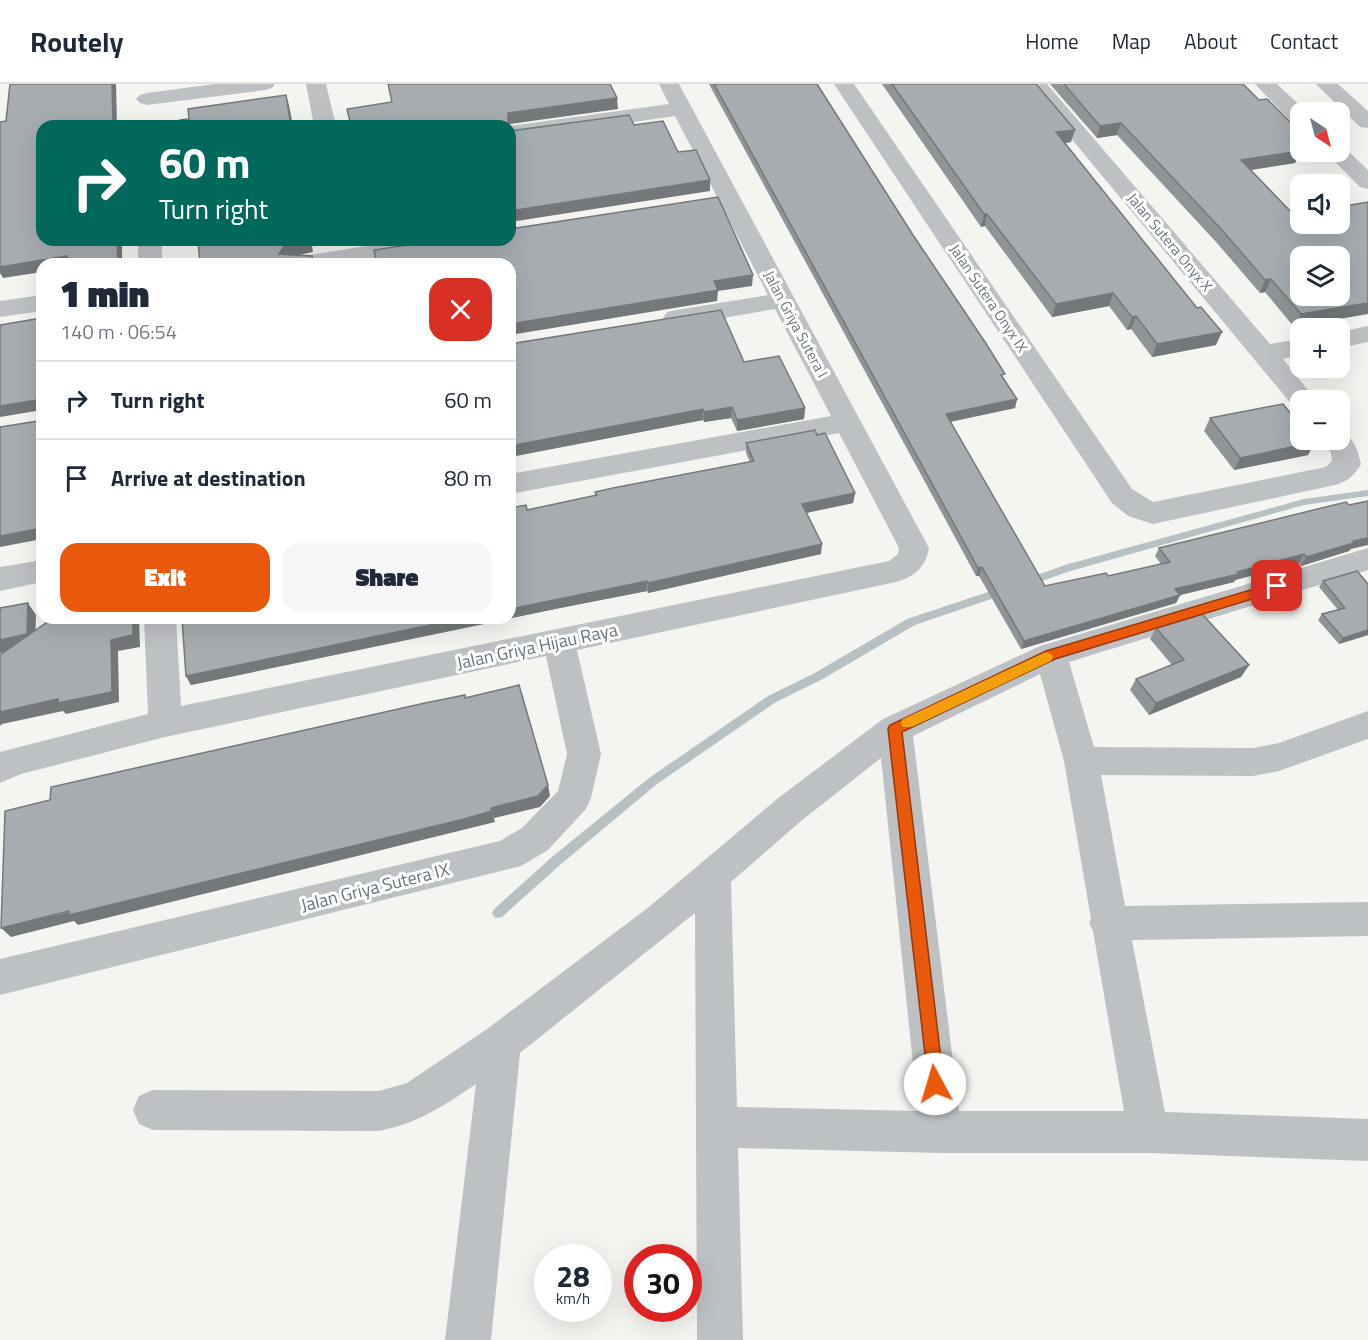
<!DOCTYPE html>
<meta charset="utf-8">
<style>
:root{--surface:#fff;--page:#f6f6f7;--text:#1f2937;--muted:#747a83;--line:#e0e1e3;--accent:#ea580c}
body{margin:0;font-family:"Titillium Web",sans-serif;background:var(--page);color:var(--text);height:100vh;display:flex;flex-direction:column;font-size:22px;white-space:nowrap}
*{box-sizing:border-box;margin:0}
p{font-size:20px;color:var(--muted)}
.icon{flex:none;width:33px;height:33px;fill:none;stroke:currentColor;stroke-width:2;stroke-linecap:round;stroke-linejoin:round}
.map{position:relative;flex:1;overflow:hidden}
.sheet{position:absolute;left:36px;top:174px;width:480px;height:366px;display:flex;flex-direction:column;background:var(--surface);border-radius:18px;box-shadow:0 6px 24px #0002}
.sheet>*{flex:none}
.top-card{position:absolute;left:36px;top:36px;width:480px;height:126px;border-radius:18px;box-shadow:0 6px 24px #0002;background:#00695c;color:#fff;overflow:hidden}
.needle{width:39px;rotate:144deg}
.fabs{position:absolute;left:1290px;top:18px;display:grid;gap:12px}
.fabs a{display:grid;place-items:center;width:60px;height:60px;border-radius:12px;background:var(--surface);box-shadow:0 6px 24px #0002;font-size:30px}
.speed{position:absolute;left:534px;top:1160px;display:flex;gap:12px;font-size:30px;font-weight:700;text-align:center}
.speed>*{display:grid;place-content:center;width:78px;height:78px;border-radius:50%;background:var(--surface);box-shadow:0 6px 24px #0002;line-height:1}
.speed small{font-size:15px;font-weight:400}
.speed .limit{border:9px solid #d22;background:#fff;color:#111}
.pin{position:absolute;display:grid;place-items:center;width:51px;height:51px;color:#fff;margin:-26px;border-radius:12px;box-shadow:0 3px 9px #0006}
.me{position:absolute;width:66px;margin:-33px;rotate:354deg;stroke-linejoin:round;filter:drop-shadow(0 0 4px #0008)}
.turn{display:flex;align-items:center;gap:21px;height:126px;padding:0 24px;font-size:27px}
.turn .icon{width:78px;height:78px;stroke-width:2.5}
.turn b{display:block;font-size:42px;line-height:51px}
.round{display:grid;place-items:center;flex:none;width:63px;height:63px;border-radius:18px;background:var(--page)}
.summary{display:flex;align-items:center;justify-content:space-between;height:102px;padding:0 24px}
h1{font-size:36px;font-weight:800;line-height:45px}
.button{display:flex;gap:12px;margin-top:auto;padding:12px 24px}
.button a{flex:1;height:69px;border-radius:18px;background:var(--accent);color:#fff;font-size:24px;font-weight:800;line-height:69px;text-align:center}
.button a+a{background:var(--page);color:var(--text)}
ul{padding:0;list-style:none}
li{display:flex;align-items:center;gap:18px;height:78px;padding:0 24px;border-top:2px solid var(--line)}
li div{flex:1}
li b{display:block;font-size:22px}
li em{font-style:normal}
header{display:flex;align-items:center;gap:36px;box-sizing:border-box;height:84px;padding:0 30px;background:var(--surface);border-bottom:2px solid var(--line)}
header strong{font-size:28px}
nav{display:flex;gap:33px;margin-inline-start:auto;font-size:21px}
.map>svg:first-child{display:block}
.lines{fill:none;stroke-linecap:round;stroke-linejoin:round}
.stream{fill:#b7c1c4;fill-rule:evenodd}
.street{fill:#bec1c4;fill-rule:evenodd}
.wall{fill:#8f9497}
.shaded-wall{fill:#74787b}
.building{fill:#a6acb0;stroke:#74787b;stroke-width:1.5;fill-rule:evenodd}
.route{fill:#ea580c;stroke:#983908;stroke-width:1.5}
.slow{fill:#f59e0b}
.labels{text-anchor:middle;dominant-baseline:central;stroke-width:6;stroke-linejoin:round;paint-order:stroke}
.far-street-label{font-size:15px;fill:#67757e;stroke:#fff}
.street-label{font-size:18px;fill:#67757e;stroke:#fff}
</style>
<header>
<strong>Routely</strong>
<nav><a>Home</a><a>Map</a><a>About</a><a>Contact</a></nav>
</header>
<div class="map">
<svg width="1368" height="1256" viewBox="0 0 1368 1256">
<rect width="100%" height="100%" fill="#f4f4f1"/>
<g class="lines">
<g class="stream">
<path d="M 1368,406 L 1368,412 L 1304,421 L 1067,488 L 1026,503 L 1021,499 L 1023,496 L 1065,481 L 1304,415 Z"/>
<path d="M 1003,503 L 1006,504 L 1008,507 L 1006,510 L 915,541 L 821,596 L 776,618 L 657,700 L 560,781 L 502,833 L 498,834 L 494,833 L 492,829 L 494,825 L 552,773 L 649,694 L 768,612 L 813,590 L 907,535 Z"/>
</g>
<g class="street">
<path d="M 215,0 L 275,0 L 272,4 L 265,6 L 147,21 L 140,19 L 136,15 L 140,11 L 147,9 Z"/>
<path d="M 306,0 L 326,0 L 336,42 L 314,42 Z"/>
<path d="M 659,0 L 679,0 L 929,464 C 926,483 914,493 896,498 L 577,566 L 601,670 L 591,714 L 586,725 L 548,766 L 521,782 L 0,911 L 0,875 L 500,757 L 522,744 L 558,707 L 567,670 L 546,572 L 165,653 L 21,690 L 0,699 L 0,668 L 148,630 L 144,534 L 176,534 L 181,622 L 889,477 L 898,470 L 899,464 L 839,349 L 510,410 L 510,390 L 831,332 L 775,225 L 676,242 L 667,240 L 663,234 L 667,228 L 676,226 L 768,211 L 675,32 L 510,56 L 510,42 L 669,20 Z"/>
<path d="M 834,0 L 854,0 L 1132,405 L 1153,418 L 1326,383 L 1332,377 L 1331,369 L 1321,356 L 1340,356 L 1340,348 C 1354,352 1358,367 1361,380 C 1355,391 1347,398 1335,401 L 1153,440 L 1128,432 L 1112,419 Z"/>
<path d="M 1026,0 L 1047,0 L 1270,260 L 1300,255 L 1300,271 L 1283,275 L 1316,316 L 1300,316 L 1300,324 L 1293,322 Z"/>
<path d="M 1255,0 L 1277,0 L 1307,28 L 1300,28 L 1300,40 L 1292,39 Z"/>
<path d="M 1316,0 L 1338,0 L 1368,27 L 1368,44 L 1360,43 Z"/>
<path d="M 1340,62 L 1344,63 L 1368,86 L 1368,105 L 1360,103 L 1325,68 L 1340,68 Z"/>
<rect x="138" y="156" width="24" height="24"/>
<path d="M 405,156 L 464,156 L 460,161 L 452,163 L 344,180 L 285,180 L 288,175 L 297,173 Z"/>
<path d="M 42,211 L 42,227 L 0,233 L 0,217 Z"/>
<path d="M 1368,242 L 1368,258 L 1340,264 L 1340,248 Z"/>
<path d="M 1368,464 L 1368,486 L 1069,578 L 1094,663 L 1253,664 L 1279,659 L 1368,627 L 1368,655 L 1279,687 L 1253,692 L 1101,691 L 1125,822 L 1368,818 L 1368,852 L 1132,856 L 1165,1028 L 1368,1035 L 1368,1077 L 1148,1069 L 941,1069 L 738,1064 L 743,1256 L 697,1256 L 695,829 L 520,969 L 491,1256 L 445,1256 L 476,1000 C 445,1021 417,1040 379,1047 L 153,1046 L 139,1040 L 133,1026 L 139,1012 L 153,1006 L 379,1007 L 407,999 L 487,945 L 649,823 L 777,715 L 883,635 L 1040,562 ZM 1040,590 L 1064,677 L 1091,835 L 1089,839 L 1093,847 L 1124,1027 L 959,1027 L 913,652 ZM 881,674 L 918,1027 L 737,1023 L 731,798 L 801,737 Z"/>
<path d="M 42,476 L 42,498 L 0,507 L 0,483 Z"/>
</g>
</g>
<g class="wall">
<path d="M 709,0 L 817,0 L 1017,315 L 1015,324 L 950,338 L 1045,502 L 1108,492 L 1161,480 L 1155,472 L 1159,464 L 1351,465 L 1349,467 L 1301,482 L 1299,479 L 1235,496 L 1234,498 L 1180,511 L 1176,519 L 1021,565 L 979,492 L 976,492 Z"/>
<path d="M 882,0 L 1036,0 L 1071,58 L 1065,59 L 1216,261 L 1152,273 L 1131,245 L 1127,246 L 1109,222 L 1052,233 L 985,142 L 981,143 Z"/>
<path d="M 1050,0 L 1243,0 L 1300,68 L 1302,68 L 1300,68 L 1295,79 L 1251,86 L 1293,130 L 1368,118 L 1294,243 L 1265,208 L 1260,209 L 1217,159 L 1117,51 L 1097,54 Z"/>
<path d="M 510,260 L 744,278 L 805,324 L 804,335 L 737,347 L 731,334 L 704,338 L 703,336 L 510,373 Z"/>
<path d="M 1210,334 L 1315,358 L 1308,371 L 1234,386 L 1204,347 Z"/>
<path d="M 817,351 L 855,409 L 853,419 L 806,429 L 821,470 L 648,509 L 647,507 L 560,524 L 191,601 L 186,592 L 510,534 L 527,426 L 596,412 L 595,408 L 750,378 L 746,369 L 746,359 Z"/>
<path d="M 1323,497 L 1368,551 L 1339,560 L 1318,536 L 1322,530 L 1338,526 L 1319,503 Z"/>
<path d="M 1156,544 L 1249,581 L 1241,593 L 1149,631 L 1130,606 L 1136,595 L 1172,581 L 1150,555 Z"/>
</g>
<g class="shaded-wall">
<path d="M 112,0 L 116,0 L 117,42 L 109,42 Z"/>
<path d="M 286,11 L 289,21 L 293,42 L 291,42 Z"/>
<path d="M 617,14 L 618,25 L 510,40 L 510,42 L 508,42 L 508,29 Z"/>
<path d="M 1121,39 L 1117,51 L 1097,54 L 1100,42 Z"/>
<path d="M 1075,46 L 1071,58 L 1053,61 L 1056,48 Z"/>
<path d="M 1300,56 L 1300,68 L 1302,68 L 1300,68 L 1295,79 L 1236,88 L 1241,76 L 1292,57 Z"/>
<path d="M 710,96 L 710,107 L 510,138 L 510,127 Z"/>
<path d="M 984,130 L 987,130 L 985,142 L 981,143 Z"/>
<path d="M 117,156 L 122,156 L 122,180 L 118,180 Z"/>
<path d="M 311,156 L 313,168 L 288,173 L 279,170 L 284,162 Z"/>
<path d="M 372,156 L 391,156 L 372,159 Z"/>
<path d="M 67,172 L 70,180 L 42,180 L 42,188 L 3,194 L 0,189 L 0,183 Z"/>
<path d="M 753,191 L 752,202 L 718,207 L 717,217 L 510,251 L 510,240 L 714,197 Z"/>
<path d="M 1271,195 L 1265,208 L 1260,209 L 1265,196 Z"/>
<path d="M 1113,209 L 1109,222 L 1052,233 L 1056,220 Z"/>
<path d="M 1368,219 L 1368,230 L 1294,243 L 1301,230 Z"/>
<path d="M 1136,232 L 1131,245 L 1127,246 L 1132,233 Z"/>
<path d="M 1222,248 L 1216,261 L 1152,273 L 1157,260 Z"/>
<path d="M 1017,315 L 1015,324 L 944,339 L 946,330 Z"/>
<path d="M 38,316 L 42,326 L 0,333 L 0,322 Z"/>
<path d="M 732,323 L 731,334 L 704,338 L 704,328 Z"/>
<path d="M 805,324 L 804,335 L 737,347 L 737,336 Z"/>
<path d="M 703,325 L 703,336 L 510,373 L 510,362 Z"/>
<path d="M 1315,358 L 1308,371 L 1234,386 L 1240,374 Z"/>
<path d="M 855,409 L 853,419 L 801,430 L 802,420 Z"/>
<path d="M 42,444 L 42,455 L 0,463 L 0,452 Z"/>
<path d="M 1368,454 L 1368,461 L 1351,465 L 1349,467 L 1301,482 L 1306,473 L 1353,457 Z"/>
<path d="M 822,460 L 821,470 L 648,509 L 648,499 Z"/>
<path d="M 1304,470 L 1299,479 L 1235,496 L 1234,498 L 1180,511 L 1176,519 L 1021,565 L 1024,557 L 1175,505 Z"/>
<path d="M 982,483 L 979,492 L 976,492 L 978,484 Z"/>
<path d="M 647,497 L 647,507 L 560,524 L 191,601 L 186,592 L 464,534 L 510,534 L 510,525 Z"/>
<path d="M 28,519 L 36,531 L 35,562 L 0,569 L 0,556 Z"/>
<path d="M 133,534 L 139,534 L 140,563 L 118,567 L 119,618 L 66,630 L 63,627 L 2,640 L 0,642 L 0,628 L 111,556 Z"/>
<path d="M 1368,546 L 1368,551 L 1339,560 L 1343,554 Z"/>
<path d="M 1249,581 L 1241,593 L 1149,631 L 1156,619 Z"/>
<path d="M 548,701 L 550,712 L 540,723 L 494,734 L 491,724 Z"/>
<path d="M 492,727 L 495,738 L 78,841 L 74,837 L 11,853 L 1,844 Z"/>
</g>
<g class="building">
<path d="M 10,0 L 112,0 L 113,38 L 109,38 L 109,42 L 42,42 L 42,156 L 117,156 L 118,180 L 67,180 L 67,172 L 0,183 L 0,38 L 6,37 Z"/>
<path d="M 388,0 L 610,0 L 617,14 L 508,29 L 508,42 L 351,42 L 347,25 L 392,18 Z"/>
<path d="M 714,0 L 817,0 L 913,151 L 985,258 L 1005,290 L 1001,291 L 1017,315 L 946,330 L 1045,502 L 1106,489 L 1108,492 L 1170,478 L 1159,464 L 1346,418 L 1349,421 L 1368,417 L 1368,454 L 1353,457 L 1354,459 L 1306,473 L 1304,470 L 1237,488 L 1239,490 L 1175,505 L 1180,511 L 1024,557 L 982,483 L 978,484 Z"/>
<path d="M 892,0 L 1036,0 L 1075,46 L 1056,48 L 1197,224 L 1201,223 L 1222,248 L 1157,260 L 1136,232 L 1132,233 L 1113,209 L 1056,220 L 987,130 L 984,130 Z"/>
<path d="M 1064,0 L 1243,0 L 1259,16 L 1267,15 L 1300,48 L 1300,56 L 1292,57 L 1300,67 L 1241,76 L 1293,130 L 1300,129 L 1300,140 L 1340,140 L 1340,123 L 1368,118 L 1368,219 L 1301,230 L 1271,195 L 1265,196 L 1222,146 L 1121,39 L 1100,42 ZM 1300,172 L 1340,172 L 1340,212 L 1300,212 Z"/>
<path d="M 286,11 L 291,42 L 181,42 L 180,36 L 189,35 L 188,25 Z"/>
<path d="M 629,31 L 634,41 L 663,37 L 678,68 L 696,66 L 710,96 L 510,127 L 510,47 Z"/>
<path d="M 718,113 L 753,191 L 714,197 L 718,206 L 713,207 L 510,240 L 510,180 L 346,180 L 376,175 L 374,166 L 441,156 L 510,156 L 510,145 Z"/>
<path d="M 198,156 L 309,156 L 310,158 L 284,162 L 279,170 L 312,172 L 314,180 L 200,180 Z"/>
<path d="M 721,226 L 744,278 L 779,272 L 805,324 L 737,336 L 732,323 L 704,328 L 703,325 L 510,362 L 510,260 Z"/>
<path d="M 42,234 L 42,444 L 0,452 L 0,343 L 38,337 L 38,316 L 0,322 L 0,241 Z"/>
<path d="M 1283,320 L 1300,341 L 1300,356 L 1313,356 L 1315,358 L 1240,374 L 1210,334 Z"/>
<path d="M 815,346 L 817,351 L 825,349 L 855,409 L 802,420 L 822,460 L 648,499 L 647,497 L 510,525 L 510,424 L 526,421 L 527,426 L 597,411 L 595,408 L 613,404 L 754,377 L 746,359 Z"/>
<path d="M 1357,487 L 1368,500 L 1368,546 L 1343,554 L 1322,530 L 1345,524 L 1323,497 Z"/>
<path d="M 28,519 L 27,550 L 0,556 L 0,524 Z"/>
<path d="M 1202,530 L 1249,581 L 1156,619 L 1136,595 L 1184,576 L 1156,544 Z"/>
<path d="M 53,534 L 133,534 L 133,551 L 111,556 L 112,608 L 58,619 L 58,615 L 0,628 L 0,571 Z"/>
<path d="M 187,534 L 464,534 L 186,592 L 182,535 Z"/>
<path d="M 519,601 L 548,701 L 538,712 L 491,724 L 492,727 L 464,735 L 69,831 L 69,827 L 1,844 L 5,727 L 50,716 L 51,703 L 425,619 L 465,611 L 465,614 Z"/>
</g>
<path class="route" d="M 1277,498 L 1282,499 L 1284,502 L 1282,506 L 1055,575 L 902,648 L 944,1000 L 941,1006 L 935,1009 L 929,1006 L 888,645 L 890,641 L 1046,567 Z"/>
<path class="slow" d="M 1046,568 L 1051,570 L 1053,573 L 1051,577 L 912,643 L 903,643 L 901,639 L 903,635 Z"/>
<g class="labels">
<g class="far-street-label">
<text transform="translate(1170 158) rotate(50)">Jalan Sutera Onyx X</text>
<text transform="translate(989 214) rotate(56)">Jalan Sutera Onyx IX</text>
<text transform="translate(796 240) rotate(62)">Jalan Griya Sutera I</text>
</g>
<g class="street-label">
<text transform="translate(537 562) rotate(-12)">Jalan Griya Hijau Raya</text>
<text transform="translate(375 803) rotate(-14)">Jalan Griya Sutera IX</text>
</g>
</g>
</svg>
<div class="fabs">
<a><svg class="needle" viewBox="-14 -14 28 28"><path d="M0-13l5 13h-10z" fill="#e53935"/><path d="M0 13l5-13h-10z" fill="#747a83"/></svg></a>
<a><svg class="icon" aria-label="sound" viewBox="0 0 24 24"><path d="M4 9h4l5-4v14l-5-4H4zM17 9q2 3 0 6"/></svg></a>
<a><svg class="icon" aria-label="layers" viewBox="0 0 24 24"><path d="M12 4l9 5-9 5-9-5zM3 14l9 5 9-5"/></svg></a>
<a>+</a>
<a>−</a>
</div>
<div class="speed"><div>28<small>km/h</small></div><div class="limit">30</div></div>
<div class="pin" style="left:1277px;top:502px;background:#d93025"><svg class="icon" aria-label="arrive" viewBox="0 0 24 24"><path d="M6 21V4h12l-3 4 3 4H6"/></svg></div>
<svg class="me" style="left:935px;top:1000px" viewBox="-20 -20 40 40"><circle r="19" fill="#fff"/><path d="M0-13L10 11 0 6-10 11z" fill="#ea580c"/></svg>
<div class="top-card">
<div class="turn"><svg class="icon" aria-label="right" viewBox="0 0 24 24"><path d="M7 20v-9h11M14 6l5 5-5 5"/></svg><div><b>60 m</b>Turn right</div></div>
</div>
<section class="sheet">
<div class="summary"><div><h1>1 min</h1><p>140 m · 06:54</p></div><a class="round" style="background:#d93025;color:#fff"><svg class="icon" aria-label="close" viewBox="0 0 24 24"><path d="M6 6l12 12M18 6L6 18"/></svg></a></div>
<ul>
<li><svg class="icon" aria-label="right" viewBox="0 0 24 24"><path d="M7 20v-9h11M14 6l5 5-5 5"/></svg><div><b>Turn right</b></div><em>60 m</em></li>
<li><svg class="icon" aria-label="arrive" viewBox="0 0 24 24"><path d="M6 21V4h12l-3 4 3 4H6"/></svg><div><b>Arrive at destination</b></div><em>80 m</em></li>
</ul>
<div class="button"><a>Exit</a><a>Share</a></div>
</section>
</div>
